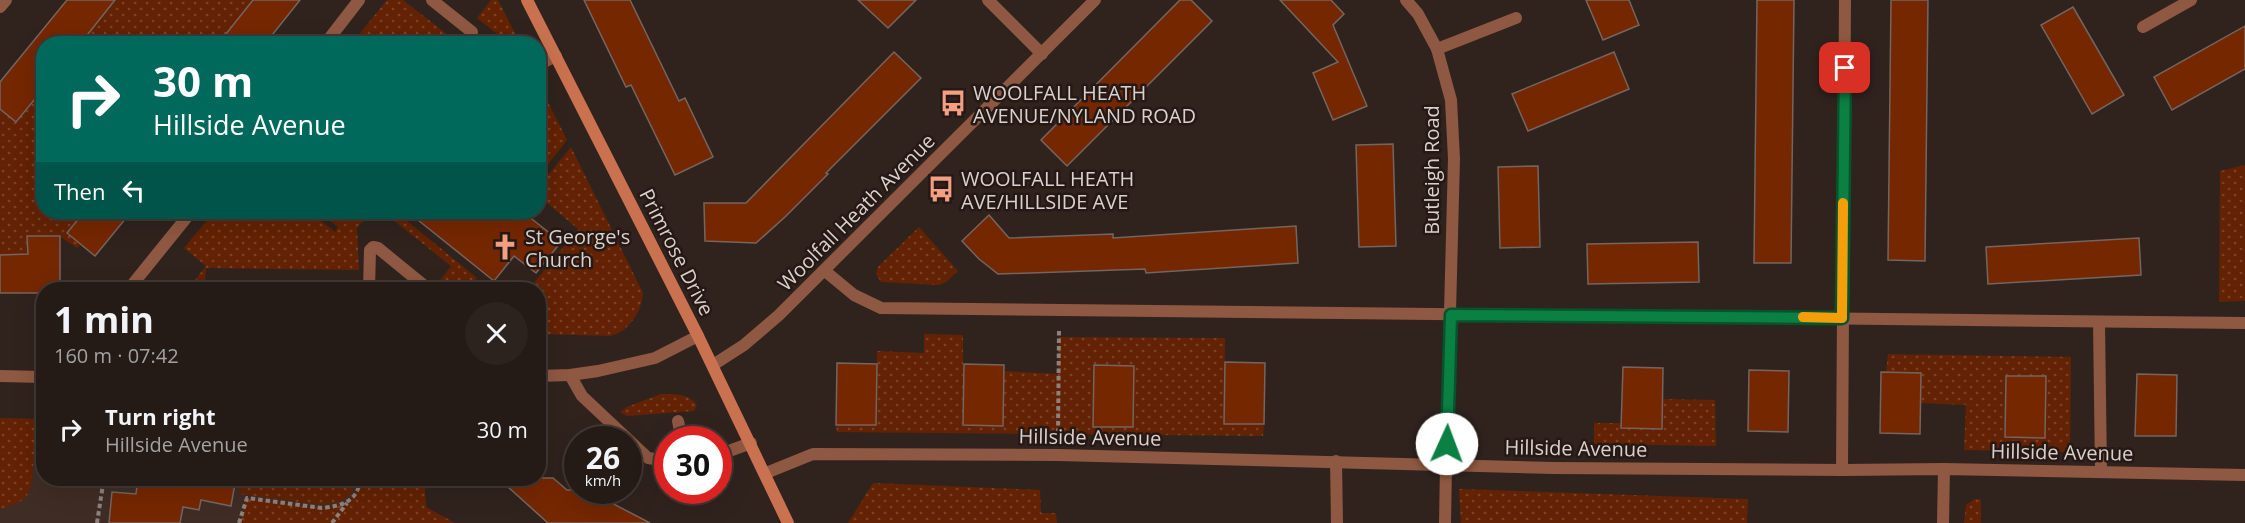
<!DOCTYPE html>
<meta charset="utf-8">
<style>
:root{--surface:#241a16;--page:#2c231f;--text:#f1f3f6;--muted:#a3a1a1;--line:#413835}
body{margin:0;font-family:"Open Sans",sans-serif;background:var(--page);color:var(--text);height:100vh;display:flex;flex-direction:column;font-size:22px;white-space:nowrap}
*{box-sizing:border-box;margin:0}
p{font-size:20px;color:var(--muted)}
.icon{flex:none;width:33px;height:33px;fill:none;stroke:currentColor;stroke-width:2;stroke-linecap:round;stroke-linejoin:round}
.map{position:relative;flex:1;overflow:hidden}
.panel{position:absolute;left:36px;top:282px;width:510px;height:204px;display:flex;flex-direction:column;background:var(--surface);border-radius:24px;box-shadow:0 6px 24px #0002,0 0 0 2px var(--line)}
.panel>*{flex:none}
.guide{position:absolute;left:36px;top:36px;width:510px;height:183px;border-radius:24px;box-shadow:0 6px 24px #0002,0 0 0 2px var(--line);background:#00695c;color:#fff;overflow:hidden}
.speed{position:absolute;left:564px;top:426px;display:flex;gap:12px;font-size:30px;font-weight:700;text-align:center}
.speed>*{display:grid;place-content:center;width:78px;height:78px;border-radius:50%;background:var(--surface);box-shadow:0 6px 24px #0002,0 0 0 2px var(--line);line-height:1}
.speed small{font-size:15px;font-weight:400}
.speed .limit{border:9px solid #d22;background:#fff;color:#111}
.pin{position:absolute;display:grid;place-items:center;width:51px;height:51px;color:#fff;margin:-26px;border-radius:12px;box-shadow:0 3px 9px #0006}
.me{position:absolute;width:66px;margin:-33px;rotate:2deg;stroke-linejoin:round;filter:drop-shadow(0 0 4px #0008)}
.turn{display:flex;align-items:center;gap:21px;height:126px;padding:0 18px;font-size:27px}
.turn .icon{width:78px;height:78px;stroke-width:2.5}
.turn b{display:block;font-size:42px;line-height:51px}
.then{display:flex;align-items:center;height:57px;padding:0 18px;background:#0003;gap:12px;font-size:22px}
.round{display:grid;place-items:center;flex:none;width:63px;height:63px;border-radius:32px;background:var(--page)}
.headline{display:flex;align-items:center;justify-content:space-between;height:102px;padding:0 18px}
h1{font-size:36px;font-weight:700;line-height:45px}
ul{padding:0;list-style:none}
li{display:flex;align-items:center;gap:18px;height:90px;padding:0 18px}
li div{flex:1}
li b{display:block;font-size:22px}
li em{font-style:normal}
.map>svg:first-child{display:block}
.built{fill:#3f2c25}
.green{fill:url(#green-dots)}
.building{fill:#752700;stroke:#74655f;stroke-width:1.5}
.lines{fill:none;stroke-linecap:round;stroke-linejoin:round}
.path{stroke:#8b817d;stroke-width:4;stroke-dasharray:4.5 3;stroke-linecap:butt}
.lane{stroke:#8f5842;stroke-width:12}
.street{stroke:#8f5842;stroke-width:12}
.secondary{stroke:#ca724f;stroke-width:12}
.route-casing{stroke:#07532c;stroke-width:15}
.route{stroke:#0b8043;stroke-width:10}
.slow{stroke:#f59e0b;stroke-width:10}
.labels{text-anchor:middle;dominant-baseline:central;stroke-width:5;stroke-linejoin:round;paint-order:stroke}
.poi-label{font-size:20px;fill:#d9d1cd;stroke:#261915;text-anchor:start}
.street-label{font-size:20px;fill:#d9d1cd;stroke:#261915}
</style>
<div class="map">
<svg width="2245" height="523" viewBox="0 0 2245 523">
<defs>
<pattern id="green-dots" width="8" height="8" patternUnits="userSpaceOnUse" patternTransform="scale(1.5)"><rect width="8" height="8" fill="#632203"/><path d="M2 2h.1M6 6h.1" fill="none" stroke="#794127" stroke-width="1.8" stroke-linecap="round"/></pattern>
</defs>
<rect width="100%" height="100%" fill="#30231e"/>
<path class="built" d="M 0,418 L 43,419 L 44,478 L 424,479 L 426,507 L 455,523 L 0,523 Z"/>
<g class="green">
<path d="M 115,0 L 253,0 L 218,43 L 80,44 Z"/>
<path d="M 387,0 L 403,0 L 458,43 L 352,43 Z"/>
<path d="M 491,0 L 498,0 L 520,43 L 498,43 L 502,38 L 477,18 Z"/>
<path d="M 36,97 L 43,103 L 44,212 L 84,212 L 67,233 L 81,244 L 77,248 L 59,236 L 28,236 L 28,254 L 0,255 L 0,109 L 16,122 Z"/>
<path d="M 546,98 L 567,140 L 539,176 L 539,104 Z"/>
<path d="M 571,147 L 643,293 C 642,311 629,332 610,336 L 539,334 L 538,290 L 529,289 L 578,229 L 539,196 L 539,186 Z"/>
<path d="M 2245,165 L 2245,301 L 2219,302 L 2220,171 Z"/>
<path d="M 214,212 L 310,212 L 335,232 L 338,227 L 319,212 L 371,212 L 357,228 L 359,270 L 206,268 L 205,289 L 188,289 L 206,266 L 184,248 Z"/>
<path d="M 383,212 L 396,212 L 477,278 L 468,289 L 441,289 L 436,286 L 451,266 Z"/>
<path d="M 919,227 L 958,271 L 946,282 L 939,285 L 881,282 L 876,274 L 878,267 Z"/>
<path d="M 924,334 L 963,335 L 963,425 L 1003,426 L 1004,371 L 1058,374 L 1059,337 L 1225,338 L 1224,423 L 1264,424 L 1263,436 L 837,432 L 836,425 L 876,425 L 877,351 L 924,353 Z"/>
<path d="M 1888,354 L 2071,357 L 2070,452 L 1964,450 L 1966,405 L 1921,403 L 1921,373 L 1886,372 Z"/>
<path d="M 661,394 C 675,394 688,393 697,405 L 694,411 L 627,416 L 620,412 L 627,407 Z"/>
<path d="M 1662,399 L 1715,400 L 1716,446 L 1594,444 L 1594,423 L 1621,423 L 1622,428 L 1661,429 Z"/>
<path d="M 0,418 L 35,419 C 34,436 35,480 28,494 C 23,503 9,506 0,509 Z"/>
<path d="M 242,478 L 355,478 L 355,479 C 355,514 309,503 286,500 C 270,498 255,496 239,494 Z"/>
<path d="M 360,479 L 424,479 L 426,507 L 455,523 L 239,523 L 247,498 L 322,508 C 342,506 359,501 360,479 Z"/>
<path d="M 873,483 L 1040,490 L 1041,513 L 1056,513 L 1057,523 L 848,523 Z"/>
<path d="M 1459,489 L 1748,499 L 1747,523 L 1461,523 Z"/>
<path d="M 1975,499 L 1981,499 L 1981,523 L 1964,523 L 1966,505 Z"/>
</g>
<g class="building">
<path d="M 67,0 L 115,0 L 80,44 L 44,44 L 44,88 L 16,122 L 0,109 L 0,82 Z"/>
<path d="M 253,0 L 300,0 L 265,44 L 218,44 Z"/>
<path d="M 584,0 L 630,0 L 679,101 L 685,98 L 713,157 L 675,175 L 631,85 L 626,87 Z"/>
<path d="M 858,0 L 916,0 L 888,28 Z"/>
<path d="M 1180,0 L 1191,0 L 1212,21 L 1067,166 L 1041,140 Z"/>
<path d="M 1280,0 L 1331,0 L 1344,14 L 1333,25 L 1367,106 L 1333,120 L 1313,73 L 1338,62 Z"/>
<path d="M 1586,0 L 1629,0 L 1639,25 L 1603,40 Z"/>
<path d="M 1757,0 L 1794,0 L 1791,263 L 1754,263 Z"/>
<path d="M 1891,0 L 1928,0 L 1925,261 L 1888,260 Z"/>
<path d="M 2073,7 L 2124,95 L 2092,114 L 2041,25 Z"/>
<path d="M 2245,26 L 2245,69 L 2172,110 L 2154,77 Z"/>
<path d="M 894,52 L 921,78 L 826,173 L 828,174 L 785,217 L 756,243 L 705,241 L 704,203 L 746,203 Z"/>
<path d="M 1614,52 L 1629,89 L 1528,131 L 1512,94 Z"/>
<path d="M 1393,144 L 1396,246 L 1359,247 L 1356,145 Z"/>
<path d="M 1538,166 L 1540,247 L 1500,248 L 1498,167 Z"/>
<path d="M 84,212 L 131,212 L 95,256 L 67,233 Z"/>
<path d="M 408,212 L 523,212 L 561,242 L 536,273 L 514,256 L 494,281 Z"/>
<path d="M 989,215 L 1009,238 L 1113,234 L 1113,238 L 1296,226 L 1298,263 L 1146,273 L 1145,269 L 998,274 L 979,259 L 962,241 Z"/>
<path d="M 27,236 L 60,236 L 60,290 L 44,290 L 44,293 L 0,293 L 0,255 L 28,254 Z"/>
<path d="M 2139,238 L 2141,275 L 1988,284 L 1986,247 Z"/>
<path d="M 1698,242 L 1699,282 L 1588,284 L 1587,244 Z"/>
<path d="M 1225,362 L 1265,363 L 1264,424 L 1224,424 Z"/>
<path d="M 837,363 L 877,364 L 876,425 L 836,425 Z"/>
<path d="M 964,364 L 1004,365 L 1003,426 L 963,425 Z"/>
<path d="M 1094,365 L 1134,366 L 1133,427 L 1093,427 Z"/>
<path d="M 1623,367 L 1663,368 L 1662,429 L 1621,428 Z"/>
<path d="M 1749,370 L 1789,371 L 1788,432 L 1748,431 Z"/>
<path d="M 1881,372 L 1921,373 L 1920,434 L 1880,433 Z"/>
<path d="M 2137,374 L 2177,375 L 2176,436 L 2135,436 Z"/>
<path d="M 2006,376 L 2046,376 L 2045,438 L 2005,437 Z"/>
<path d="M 138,478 L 236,478 L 231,506 L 201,500 L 199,510 L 183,507 L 180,523 L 109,523 L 112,492 L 136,494 Z"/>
<path d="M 498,478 L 553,478 L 567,490 L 594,490 L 602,498 L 650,523 L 548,523 Z"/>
</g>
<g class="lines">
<g class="path">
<path d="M 1058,433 L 1059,330"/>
<path d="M 104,479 L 129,482 L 130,478"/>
<path d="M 97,523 L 104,478"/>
<path d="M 239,523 L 247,498 L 322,508 C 342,506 359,501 360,478"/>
<path d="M 332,523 L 347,503"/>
</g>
<g class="lane">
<path d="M 432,0 L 472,32"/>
<path d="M 538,65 L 556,56"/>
<path d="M 369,290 L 370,250 L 373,247 L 378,248 L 427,288"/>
<path d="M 1445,523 L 1446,465"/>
</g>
<g class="street">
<path d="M 988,0 L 1042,54"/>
<path d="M 1406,0 L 1418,14 L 1437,49 L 1451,100 L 1454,159 L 1446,465"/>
<path d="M 0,7 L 6,0"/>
<path d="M 2143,27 L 2191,0"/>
<path d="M 325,44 L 359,0"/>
<path d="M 1437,49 L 1516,18"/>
<path d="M 825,271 L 854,295 L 881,308 L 2245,323"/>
<path d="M 128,290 L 191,212"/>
<path d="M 2099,322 L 2101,472"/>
<path d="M 713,365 L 744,345 L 779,315 L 1095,0"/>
<path d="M 570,375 L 582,396 L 648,458 L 668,461"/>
<path d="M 0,376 L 44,377"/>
<path d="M 538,376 L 570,375 L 598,371 L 655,358 L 698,336"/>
<path d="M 678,421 L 682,440"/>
<path d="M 718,455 L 751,443"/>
<path d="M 1336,461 L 1337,523"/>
<path d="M 1842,470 L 1845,0"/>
<path d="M 766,473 L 813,454 L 1058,455 L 1554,468 L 1842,470 L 1944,469 L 2245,475"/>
<path d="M 1943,523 L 1944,469"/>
</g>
<path class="secondary" d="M 527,0 L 698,336 L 788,523"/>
</g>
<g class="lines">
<g class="route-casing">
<path id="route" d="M 1447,444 L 1451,315 L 1842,318 L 1845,68"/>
</g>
<use href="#route" class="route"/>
<path class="slow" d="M 1803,317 L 1842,318 L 1843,203"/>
</g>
<defs>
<g id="bus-bare" transform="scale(2.07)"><path d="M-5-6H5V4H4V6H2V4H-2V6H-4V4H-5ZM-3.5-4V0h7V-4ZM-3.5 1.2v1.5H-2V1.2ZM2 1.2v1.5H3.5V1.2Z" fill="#f2a081" stroke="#261915" stroke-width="2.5" paint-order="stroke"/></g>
<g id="church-bare" transform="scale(2.07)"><path d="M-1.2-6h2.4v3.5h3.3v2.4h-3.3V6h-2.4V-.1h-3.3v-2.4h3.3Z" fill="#f2a081" stroke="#261915" stroke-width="2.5" paint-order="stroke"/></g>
</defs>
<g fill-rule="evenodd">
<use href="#bus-bare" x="953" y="103"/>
<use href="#bus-bare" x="941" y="189"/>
<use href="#church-bare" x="505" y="247"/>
</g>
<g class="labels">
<g class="poi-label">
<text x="973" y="92">WOOLFALL HEATH<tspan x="973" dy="23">AVENUE/NYLAND ROAD</tspan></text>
<text x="961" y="178">WOOLFALL HEATH<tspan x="961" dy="23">AVE/HILLSIDE AVE</tspan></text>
<text x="525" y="236">St George's<tspan x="525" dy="23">Church</tspan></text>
</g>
<g class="street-label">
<text transform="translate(1431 170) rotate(-90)">Butleigh Road</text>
<text transform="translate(856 212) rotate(-45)">Woolfall Heath Avenue</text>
<text transform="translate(677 252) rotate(63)">Primrose Drive</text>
<text transform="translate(1090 437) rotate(1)">Hillside Avenue</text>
<text transform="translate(1576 448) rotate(1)">Hillside Avenue</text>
<text transform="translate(2062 452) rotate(1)">Hillside Avenue</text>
</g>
</g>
</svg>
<div class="speed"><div>26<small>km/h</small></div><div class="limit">30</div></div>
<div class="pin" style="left:1845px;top:68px;background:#d93025"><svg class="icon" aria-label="arrive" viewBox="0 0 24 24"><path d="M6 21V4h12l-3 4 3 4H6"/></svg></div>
<svg class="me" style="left:1447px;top:444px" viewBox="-20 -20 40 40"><circle r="19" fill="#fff"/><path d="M0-13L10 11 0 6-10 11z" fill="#0b8043"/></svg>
<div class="guide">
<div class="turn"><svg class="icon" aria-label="right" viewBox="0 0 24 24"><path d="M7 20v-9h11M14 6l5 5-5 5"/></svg><div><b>30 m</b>Hillside Avenue</div></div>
<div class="then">Then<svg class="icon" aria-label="left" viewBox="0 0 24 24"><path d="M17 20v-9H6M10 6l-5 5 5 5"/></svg></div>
</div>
<section class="panel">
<div class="headline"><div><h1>1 min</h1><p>160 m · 07:42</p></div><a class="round"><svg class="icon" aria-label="close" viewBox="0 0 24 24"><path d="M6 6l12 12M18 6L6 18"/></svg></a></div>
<ul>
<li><svg class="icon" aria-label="right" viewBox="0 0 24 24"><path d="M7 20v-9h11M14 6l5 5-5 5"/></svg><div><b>Turn right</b><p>Hillside Avenue</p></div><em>30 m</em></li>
</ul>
</section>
</div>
